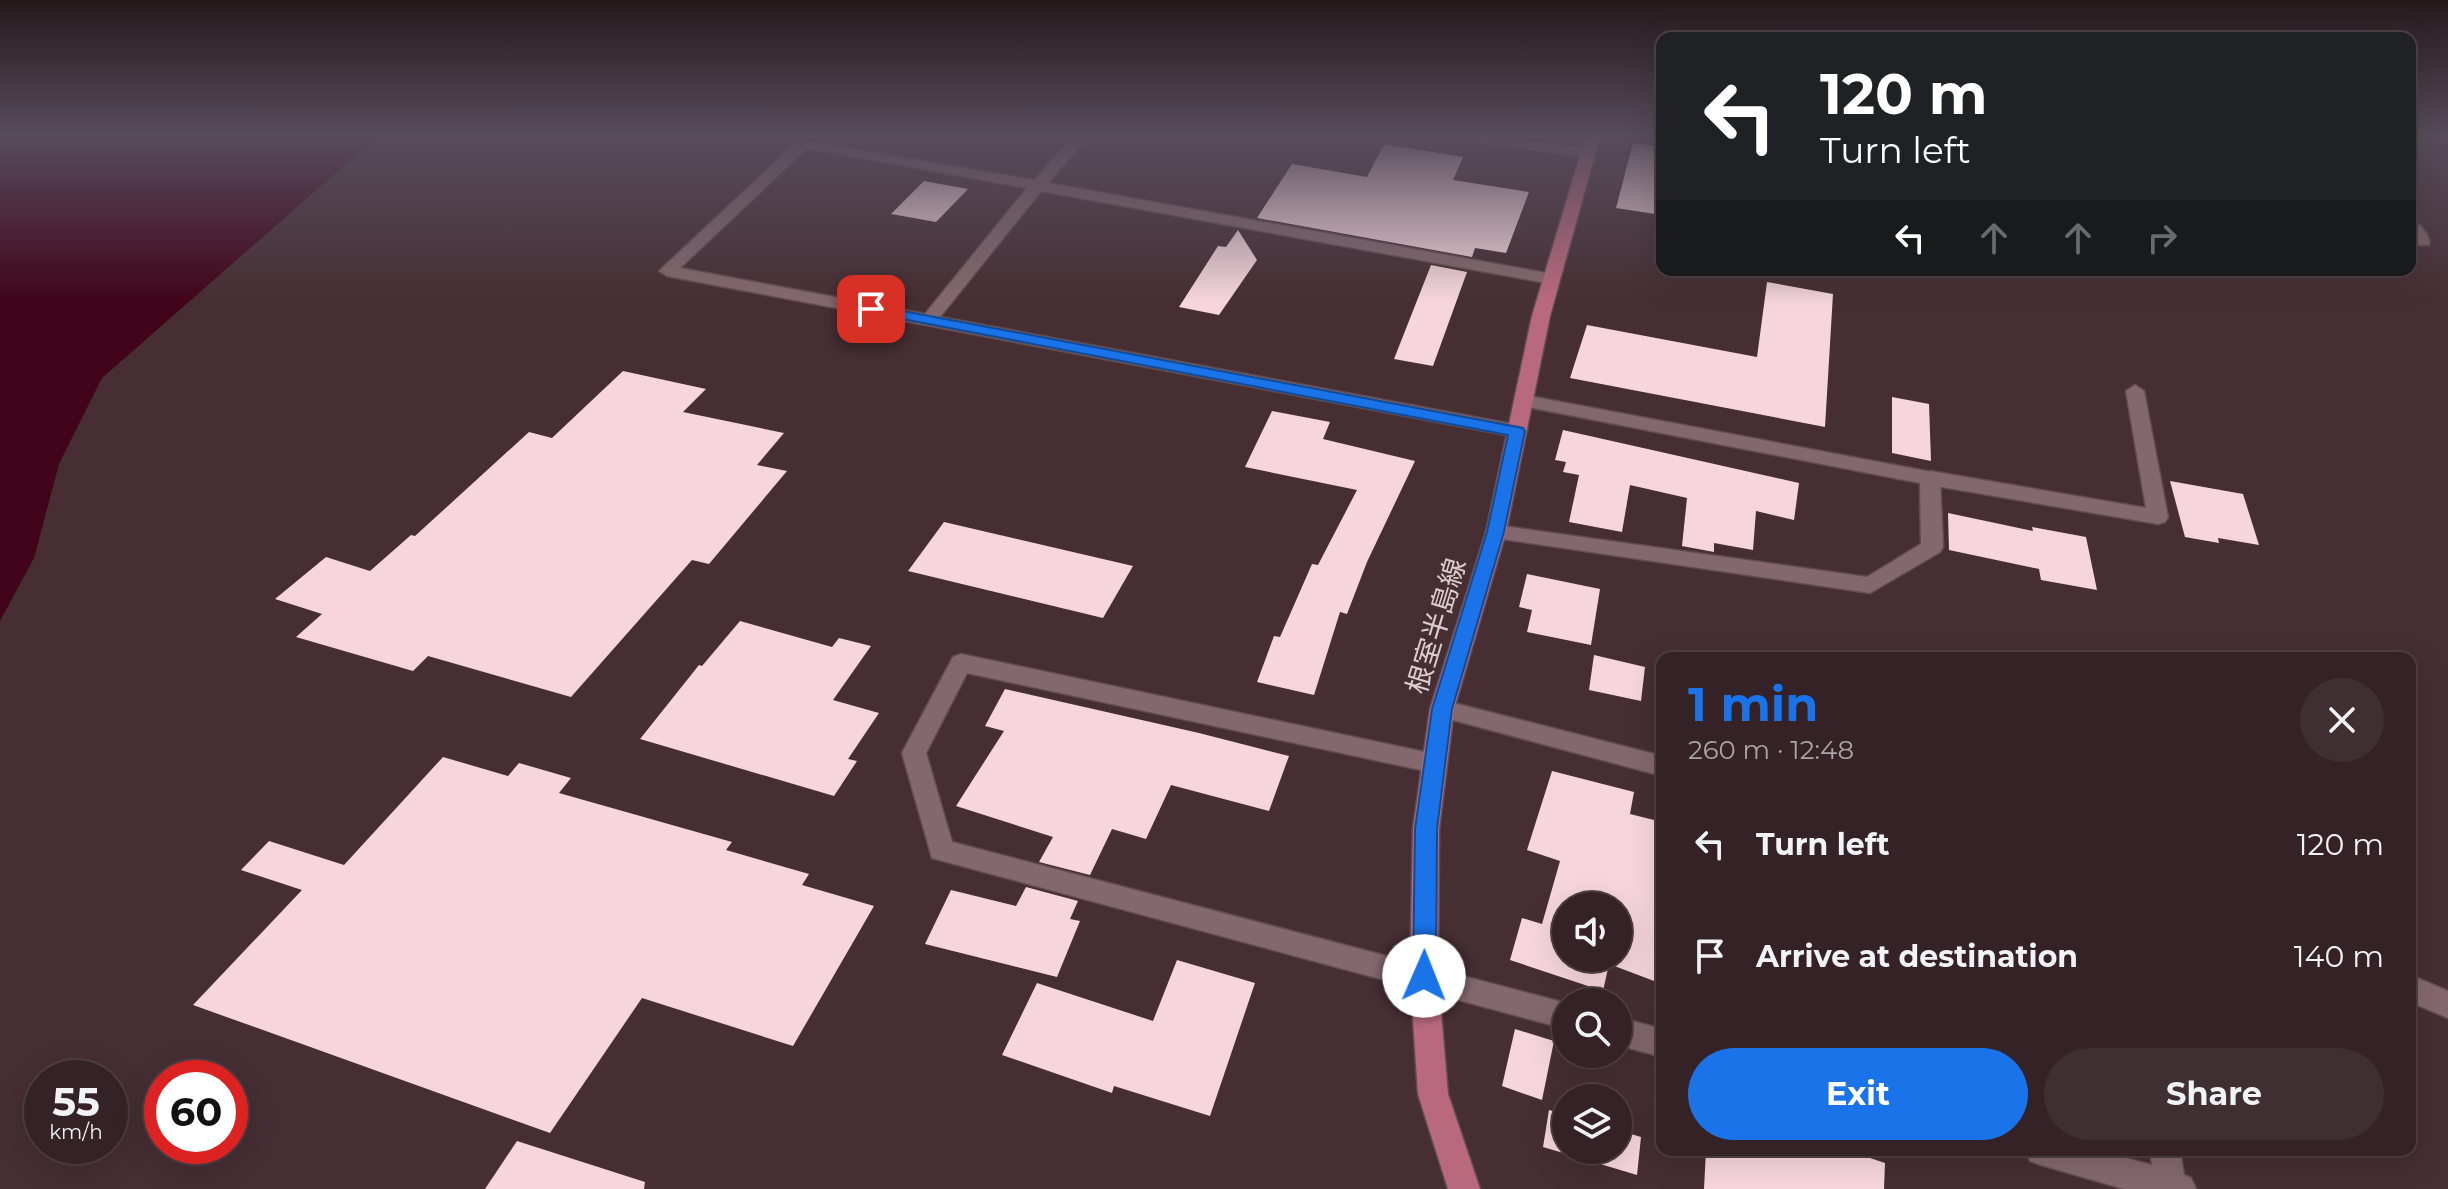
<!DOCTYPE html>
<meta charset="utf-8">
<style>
:root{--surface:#342226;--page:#3f2f32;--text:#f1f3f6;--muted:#a9a4a7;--line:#4e3f43;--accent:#1a73e8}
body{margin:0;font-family:Montserrat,"Noto Sans JP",sans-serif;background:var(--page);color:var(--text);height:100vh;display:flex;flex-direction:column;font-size:30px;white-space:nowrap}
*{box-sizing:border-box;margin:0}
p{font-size:26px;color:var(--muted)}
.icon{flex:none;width:44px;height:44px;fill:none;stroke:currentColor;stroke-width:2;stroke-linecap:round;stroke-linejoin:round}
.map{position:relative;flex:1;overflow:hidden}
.drawer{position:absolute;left:1656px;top:652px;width:760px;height:504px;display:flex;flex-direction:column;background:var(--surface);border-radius:16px;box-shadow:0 8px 32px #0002,0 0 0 2px var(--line)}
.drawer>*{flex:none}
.banner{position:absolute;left:1656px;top:32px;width:760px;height:244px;border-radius:16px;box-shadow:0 8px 32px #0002,0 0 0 2px var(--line);background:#202124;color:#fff;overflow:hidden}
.tools{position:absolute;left:1552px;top:892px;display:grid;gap:16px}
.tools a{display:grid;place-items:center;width:80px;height:80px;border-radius:50%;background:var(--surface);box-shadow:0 8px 32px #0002,0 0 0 2px var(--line);font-size:40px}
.speed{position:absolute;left:24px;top:1060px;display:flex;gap:16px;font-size:40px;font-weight:700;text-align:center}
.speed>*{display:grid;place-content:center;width:104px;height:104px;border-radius:50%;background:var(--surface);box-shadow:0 8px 32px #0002,0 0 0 2px var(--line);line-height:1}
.speed small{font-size:20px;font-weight:400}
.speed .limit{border:12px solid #d22;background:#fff;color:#111}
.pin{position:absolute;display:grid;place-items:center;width:68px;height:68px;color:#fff;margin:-34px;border-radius:16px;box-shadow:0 4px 12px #0006}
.me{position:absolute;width:88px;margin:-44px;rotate:1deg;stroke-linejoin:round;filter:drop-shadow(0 0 6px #0008)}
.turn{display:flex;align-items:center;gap:28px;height:168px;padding:0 32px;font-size:36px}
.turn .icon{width:104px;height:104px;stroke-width:2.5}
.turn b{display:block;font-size:56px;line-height:68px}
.lanes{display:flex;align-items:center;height:76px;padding:0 32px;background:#0003;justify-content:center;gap:40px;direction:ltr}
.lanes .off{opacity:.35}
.round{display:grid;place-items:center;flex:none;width:84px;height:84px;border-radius:42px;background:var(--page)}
.headline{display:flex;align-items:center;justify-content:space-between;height:136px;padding:0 32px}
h1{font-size:48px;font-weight:700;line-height:60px;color:var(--accent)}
.primary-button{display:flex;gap:16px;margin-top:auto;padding:16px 32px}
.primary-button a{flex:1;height:92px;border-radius:48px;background:var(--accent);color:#fff;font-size:32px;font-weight:700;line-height:92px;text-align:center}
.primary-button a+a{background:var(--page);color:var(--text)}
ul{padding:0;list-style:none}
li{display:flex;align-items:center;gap:24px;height:112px;padding:0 32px}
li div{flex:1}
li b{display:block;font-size:30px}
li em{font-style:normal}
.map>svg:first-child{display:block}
.water{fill:#41041b}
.building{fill:#f6d6dc;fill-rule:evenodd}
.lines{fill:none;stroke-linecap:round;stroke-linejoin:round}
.service-casing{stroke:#614c51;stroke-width:3}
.minor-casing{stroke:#614c51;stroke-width:3}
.primary-casing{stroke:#614c51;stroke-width:3}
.service{fill:#84686d;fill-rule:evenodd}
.minor{fill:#84686d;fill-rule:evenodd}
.primary{fill:#b8697d;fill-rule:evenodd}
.route{fill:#1a73e8;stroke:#114b97;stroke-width:2}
.labels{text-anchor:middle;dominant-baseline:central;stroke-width:8;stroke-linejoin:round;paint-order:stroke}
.street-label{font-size:28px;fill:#ddcdd0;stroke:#462e33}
</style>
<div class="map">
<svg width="2448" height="1189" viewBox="0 0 2448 1189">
<rect width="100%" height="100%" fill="#462e33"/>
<path class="water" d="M 0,136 L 378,136 L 102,378 L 59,464 L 34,558 L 0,621 Z"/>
<g class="building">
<path d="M 1633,143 L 1662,147 L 1662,215 L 1616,208 Z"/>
<path d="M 1384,144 L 1463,157 L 1453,180 L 1529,192 L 1506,253 L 1475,248 L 1472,257 L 1257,218 L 1292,164 L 1367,177 Z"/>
<path d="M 924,181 L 968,189 L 936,222 L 891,214 Z"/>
<path d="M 1238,230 L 1257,260 L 1219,315 L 1179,307 L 1218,246 L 1226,247 Z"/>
<path d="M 1431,265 L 1467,272 L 1433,366 L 1394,359 Z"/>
<path d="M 1767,282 L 1833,294 L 1825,427 L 1570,378 L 1587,325 L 1757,357 Z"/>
<path d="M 623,371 L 706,389 L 683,412 L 784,433 L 757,465 L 787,471 L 709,564 L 692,560 L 571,697 L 428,656 L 413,671 L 296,637 L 322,614 L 275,599 L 326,557 L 370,571 L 411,535 L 415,536 L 529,432 L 552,438 Z"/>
<path d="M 1892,397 L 1929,404 L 1931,461 L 1892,453 Z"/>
<path d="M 1272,411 L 1330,422 L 1323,439 L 1415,461 L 1367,562 L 1347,614 L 1340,612 L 1314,695 L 1257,682 L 1274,636 L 1280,637 L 1312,564 L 1318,565 L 1357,490 L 1245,467 Z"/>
<path d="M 1563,430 L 1799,483 L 1794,520 L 1756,511 L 1753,550 L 1714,543 L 1714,552 L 1682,546 L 1687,498 L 1630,485 L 1622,532 L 1569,522 L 1579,475 L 1563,472 L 1566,462 L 1555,460 Z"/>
<path d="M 2170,481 L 2243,494 L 2259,545 L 2218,538 L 2219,543 L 2185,537 Z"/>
<path d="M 1948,513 L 2033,531 L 2032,527 L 2086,537 L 2097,590 L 2041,580 L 2039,569 L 1949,550 Z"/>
<path d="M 944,522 L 1133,566 L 1103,618 L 908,571 Z"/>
<path d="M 1527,574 L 1600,589 L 1591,645 L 1527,632 L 1532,610 L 1519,607 Z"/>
<path d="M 740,621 L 832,647 L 839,638 L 871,646 L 833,700 L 879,713 L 848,759 L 857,761 L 834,796 L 640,739 L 699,665 L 702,666 Z"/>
<path d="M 1594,655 L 1645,667 L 1641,701 L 1589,690 Z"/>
<path d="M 1005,689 L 1199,733 L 1289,756 L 1269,811 L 1171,785 L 1146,839 L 1112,829 L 1090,875 L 1039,862 L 1053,837 L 956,806 L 1004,731 L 985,726 Z"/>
<path d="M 443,757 L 508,776 L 519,763 L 571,778 L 559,793 L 732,842 L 726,850 L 809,874 L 802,885 L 874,906 L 793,1046 L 642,998 L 550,1133 L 193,1005 L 302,890 L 241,870 L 269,841 L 344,865 Z"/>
<path d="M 1552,771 L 1634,792 L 1630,814 L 1662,822 L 1662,984 L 1609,964 L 1603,991 L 1510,960 L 1522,918 L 1542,924 L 1560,861 L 1527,850 ZM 1566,906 L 1618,906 L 1618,958 L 1566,958 Z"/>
<path d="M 1026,887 L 1078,901 L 1070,919 L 1080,921 L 1057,977 L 925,944 L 951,890 L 1016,906 Z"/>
<path d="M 1177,960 L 1255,983 L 1210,1116 L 1114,1086 L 1112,1093 L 1002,1055 L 1037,983 L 1153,1021 Z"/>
<path d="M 1515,1029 L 1554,1041 L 1542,1100 L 1502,1086 Z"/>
<path d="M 1549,1110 L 1566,1115 L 1566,1150 L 1618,1150 L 1618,1130 L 1641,1137 L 1637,1175 L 1543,1147 Z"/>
<path d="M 517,1141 L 645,1182 L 644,1189 L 485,1189 Z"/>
<path d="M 1706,1150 L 1846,1150 L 1885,1163 L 1884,1189 L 1704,1189 Z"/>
</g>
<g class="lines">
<g class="service-casing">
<g id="service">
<path d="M 2410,219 C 2419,221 2432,238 2429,245 L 2417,245 L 2410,235 Z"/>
<path d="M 2135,385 L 2144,391 L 2168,517 L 2165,522 L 2158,524 L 1930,485 L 1920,478 L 1930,471 L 2146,508 L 2126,391 Z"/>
</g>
</g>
<g class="minor-casing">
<g id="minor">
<path d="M 1074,136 L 1089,136 L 1048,183 L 1552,274 L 1560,279 L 1552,284 L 1041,191 L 940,317 L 1517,425 L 1527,431 L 1517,437 L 667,276 L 659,271 L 799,140 L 1034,180 ZM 807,148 L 1027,188 L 925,314 L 680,268 Z"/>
<path d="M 1453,136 L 1490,136 L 1588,149 L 1595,153 L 1588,157 L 1460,140 Z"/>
<path d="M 2428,136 L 2448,136 L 2448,141 L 2430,139 Z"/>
<path d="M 1524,395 L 1937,473 L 1940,478 L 1943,547 L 1940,552 L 1870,593 L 1489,537 L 1486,532 L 1489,527 L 1496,525 L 1867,577 L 1921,544 L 1920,483 L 1517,405 L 1515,401 Z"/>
<path d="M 961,654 L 1444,756 L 1447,763 L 1444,770 L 1435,773 L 967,673 L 926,753 L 952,842 L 1566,1003 L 1566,1029 L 932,858 L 902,753 L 953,657 Z"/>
<path d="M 1442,700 L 1662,756 L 1662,776 L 1434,715 L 1430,709 L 1434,703 Z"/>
<path d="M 2410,975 L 2448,991 L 2448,1018 L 2410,1002 Z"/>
<path d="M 1618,1017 L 1662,1029 L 1662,1057 L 1618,1045 Z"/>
<path d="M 2026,1150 L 2096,1150 L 2152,1165 L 2150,1150 L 2180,1150 L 2184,1175 L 2191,1178 L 2196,1189 L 2124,1189 L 2041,1165 L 2030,1161 Z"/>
</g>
</g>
<g class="primary-casing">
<path id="primary" d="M 1586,136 L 1600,136 L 1550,316 L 1506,532 L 1454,709 L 1439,829 L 1438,976 L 1448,1094 L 1480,1189 L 1448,1189 L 1418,1094 L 1410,976 L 1413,829 L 1430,709 L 1486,532 L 1532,316 Z"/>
</g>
<use href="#service" class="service"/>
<use href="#minor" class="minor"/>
<use href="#primary" class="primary"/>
</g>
<linearGradient id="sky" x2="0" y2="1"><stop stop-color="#26191c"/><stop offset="0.45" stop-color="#574c5b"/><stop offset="1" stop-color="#574c5b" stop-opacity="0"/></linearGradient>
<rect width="2448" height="302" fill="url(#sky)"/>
<path class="route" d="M 871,305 L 1523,428 L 1525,431 L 1504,532 L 1452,709 L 1437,829 L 1436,976 L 1432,984 L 1424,987 L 1416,984 L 1413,976 L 1415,829 L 1432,709 L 1487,532 L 1508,435 L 866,312 L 864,309 Z"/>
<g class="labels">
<g class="street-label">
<text transform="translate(1436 626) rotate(-73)">根室半島線</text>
</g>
</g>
</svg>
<div class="tools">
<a><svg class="icon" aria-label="sound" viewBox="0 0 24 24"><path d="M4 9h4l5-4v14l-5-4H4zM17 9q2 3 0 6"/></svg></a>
<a><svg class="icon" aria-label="search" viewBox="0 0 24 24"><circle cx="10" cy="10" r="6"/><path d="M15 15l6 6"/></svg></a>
<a><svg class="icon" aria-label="layers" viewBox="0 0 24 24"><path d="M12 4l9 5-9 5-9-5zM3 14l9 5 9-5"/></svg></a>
</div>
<div class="speed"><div>55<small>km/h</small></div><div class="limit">60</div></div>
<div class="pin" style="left:871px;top:309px;background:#d93025"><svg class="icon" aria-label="arrive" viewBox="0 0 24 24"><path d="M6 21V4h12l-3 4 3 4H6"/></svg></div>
<svg class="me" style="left:1424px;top:976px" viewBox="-20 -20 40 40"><circle r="19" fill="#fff"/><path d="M0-13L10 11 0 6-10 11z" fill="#1a73e8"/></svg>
<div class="banner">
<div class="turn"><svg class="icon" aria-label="left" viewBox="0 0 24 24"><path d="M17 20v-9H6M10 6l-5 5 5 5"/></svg><div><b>120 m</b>Turn left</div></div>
<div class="lanes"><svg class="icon" aria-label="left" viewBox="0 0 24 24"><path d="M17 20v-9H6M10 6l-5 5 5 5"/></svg><svg class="icon off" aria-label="ahead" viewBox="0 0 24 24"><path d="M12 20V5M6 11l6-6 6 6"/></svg><svg class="icon off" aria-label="ahead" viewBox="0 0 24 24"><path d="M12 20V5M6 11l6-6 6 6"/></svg><svg class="icon off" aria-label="right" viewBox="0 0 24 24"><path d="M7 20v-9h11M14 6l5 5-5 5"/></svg></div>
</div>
<section class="drawer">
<div class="headline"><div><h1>1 min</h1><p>260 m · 12:48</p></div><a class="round"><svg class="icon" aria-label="close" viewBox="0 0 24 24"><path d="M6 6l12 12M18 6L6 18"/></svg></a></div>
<ul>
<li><svg class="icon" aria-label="left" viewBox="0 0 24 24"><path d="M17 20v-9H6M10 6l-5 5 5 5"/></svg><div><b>Turn left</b></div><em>120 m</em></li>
<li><svg class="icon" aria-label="arrive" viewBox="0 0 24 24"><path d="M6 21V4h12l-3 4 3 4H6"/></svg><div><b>Arrive at destination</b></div><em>140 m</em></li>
</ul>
<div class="primary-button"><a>Exit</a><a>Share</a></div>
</section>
</div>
